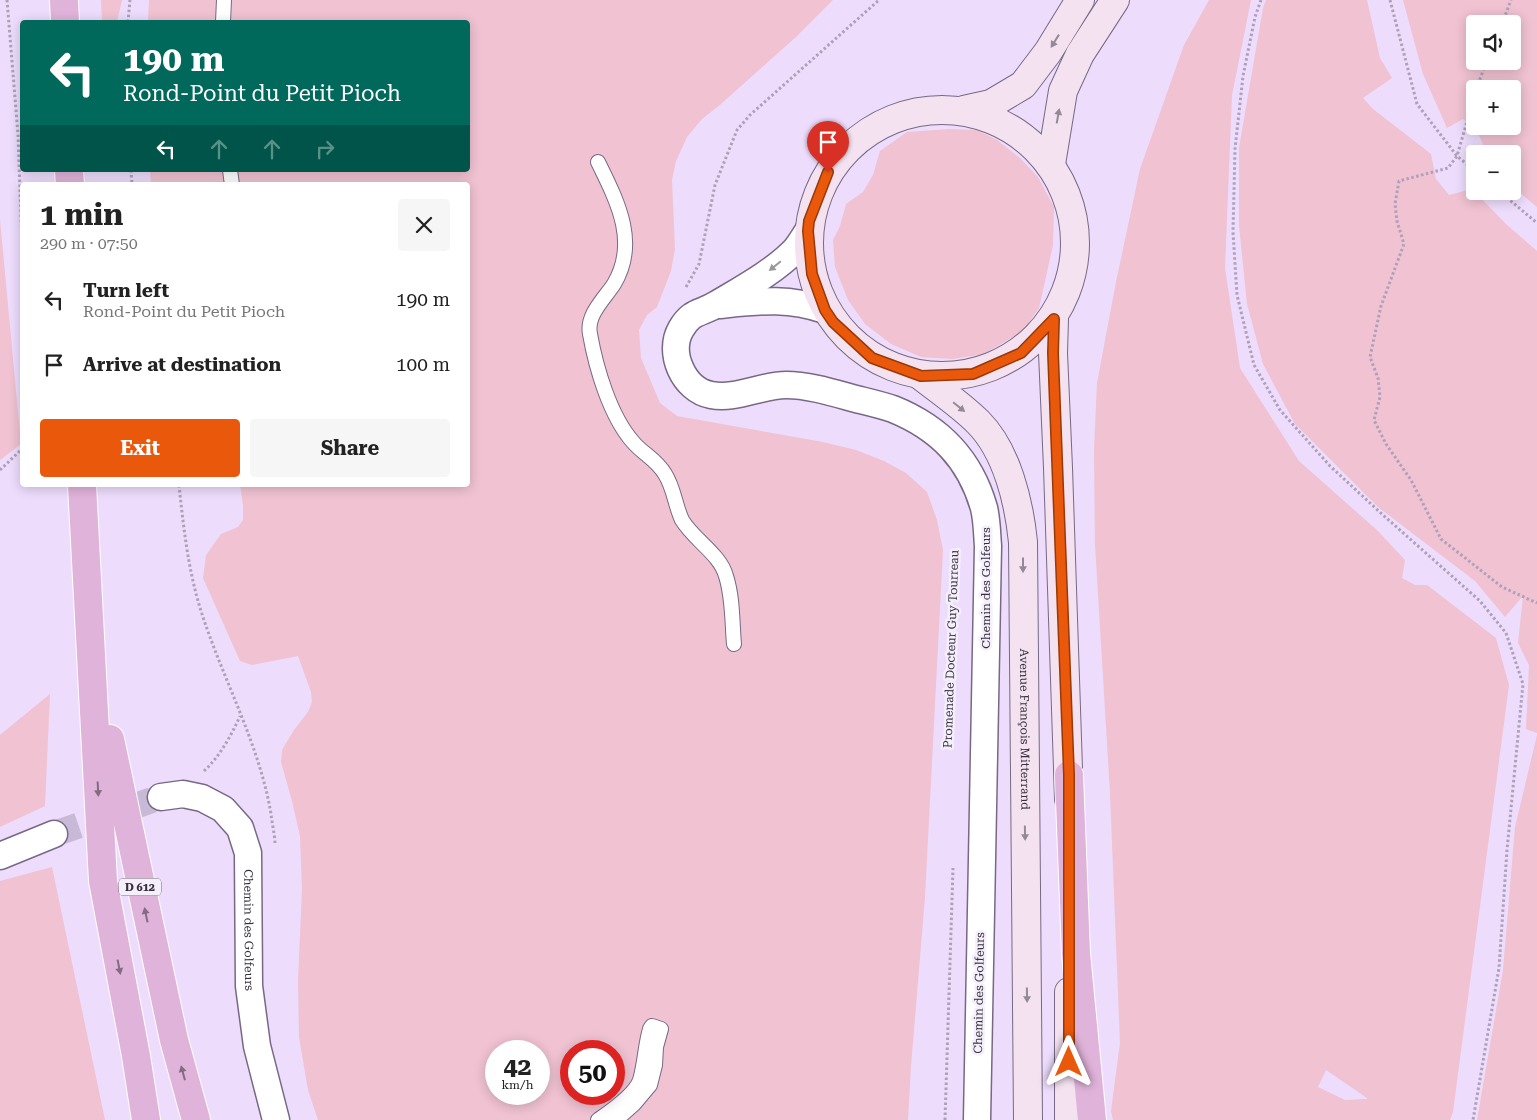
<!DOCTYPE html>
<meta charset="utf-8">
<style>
:root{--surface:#fff;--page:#f6f6f6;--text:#222;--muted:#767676;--accent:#ea580c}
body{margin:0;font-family:"Roboto Serif",serif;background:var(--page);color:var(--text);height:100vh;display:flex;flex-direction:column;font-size:19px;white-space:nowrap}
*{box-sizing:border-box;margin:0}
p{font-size:16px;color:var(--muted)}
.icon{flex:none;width:28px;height:28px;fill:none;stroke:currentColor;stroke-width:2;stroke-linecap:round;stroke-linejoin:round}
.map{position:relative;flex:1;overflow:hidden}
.drawer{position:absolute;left:20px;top:182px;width:450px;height:305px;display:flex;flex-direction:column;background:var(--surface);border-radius:5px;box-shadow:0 2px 12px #0003}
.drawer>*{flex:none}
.guide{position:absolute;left:20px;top:20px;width:450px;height:152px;border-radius:5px;box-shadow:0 2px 12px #0003;background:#00695c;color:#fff;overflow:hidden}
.buttons{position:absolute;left:1466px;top:15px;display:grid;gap:10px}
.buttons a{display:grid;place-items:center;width:55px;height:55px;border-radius:5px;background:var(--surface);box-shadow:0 2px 12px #0003;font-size:25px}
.speed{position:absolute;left:485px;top:1040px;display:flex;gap:10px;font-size:25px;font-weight:700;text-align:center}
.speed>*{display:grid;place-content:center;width:65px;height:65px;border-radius:50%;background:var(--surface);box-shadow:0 2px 12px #0003;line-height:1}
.speed small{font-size:12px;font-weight:400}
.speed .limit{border:8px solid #d22;background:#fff;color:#111}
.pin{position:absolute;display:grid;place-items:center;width:42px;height:42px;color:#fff;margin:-51px -21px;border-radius:50% 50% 50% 0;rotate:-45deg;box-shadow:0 0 5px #0007}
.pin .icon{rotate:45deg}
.me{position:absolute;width:55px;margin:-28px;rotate:0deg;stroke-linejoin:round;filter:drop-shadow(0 0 4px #0008)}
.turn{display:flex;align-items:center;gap:18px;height:105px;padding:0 20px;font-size:22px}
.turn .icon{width:65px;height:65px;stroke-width:2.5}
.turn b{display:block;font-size:35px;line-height:42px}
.lanes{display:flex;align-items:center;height:48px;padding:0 20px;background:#0003;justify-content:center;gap:25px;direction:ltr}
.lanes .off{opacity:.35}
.round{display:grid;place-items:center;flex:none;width:52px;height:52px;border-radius:5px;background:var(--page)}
.summary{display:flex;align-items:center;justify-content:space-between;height:85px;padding:0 20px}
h1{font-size:30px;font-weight:700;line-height:38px}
.cta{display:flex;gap:10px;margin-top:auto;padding:10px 20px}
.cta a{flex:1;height:58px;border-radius:5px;background:var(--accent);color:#fff;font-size:20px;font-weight:700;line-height:58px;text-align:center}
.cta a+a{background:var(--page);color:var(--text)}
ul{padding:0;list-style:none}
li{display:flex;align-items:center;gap:15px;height:65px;padding:0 20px}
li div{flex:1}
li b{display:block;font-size:19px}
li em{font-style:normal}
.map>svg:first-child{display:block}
.green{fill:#f0c2d2;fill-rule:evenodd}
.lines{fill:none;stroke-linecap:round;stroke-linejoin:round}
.minor-tunnel{stroke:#c8bad6;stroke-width:26;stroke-dasharray:26 13;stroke-linecap:butt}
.service-casing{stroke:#776985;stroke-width:16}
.minor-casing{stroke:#776985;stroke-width:29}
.secondary-casing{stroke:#776985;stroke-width:30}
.trunk-casing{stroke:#fff;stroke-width:30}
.path{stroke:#aea0b9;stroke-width:3;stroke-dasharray:2.5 2.5;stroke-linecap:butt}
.service{stroke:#fff;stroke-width:14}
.minor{stroke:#fff;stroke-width:26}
.secondary{stroke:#f4e2f1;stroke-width:28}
.trunk{stroke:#e0b3da;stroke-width:28}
.oneway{fill:#958996}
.oneway2{fill:#9a989e}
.oneway3{fill:#826b83}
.route-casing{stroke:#983908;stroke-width:12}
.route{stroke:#ea580c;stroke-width:9}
.labels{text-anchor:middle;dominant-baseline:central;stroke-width:5;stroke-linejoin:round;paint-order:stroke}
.shield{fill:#f5eefb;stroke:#6f6975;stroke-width:1}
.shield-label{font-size:11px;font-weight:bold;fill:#36303c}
.street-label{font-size:12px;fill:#36303c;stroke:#f5eefb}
</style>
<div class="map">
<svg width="1537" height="1120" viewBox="0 0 1537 1120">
<rect width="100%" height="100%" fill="#eddcfc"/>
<g class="green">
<path d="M 101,0 L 122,0 L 117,22 L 102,22 Z"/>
<path d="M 149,0 L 833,0 L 796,37 L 721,104 L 702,119 L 687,137 L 676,161 L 672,180 L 675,249 L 671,271 L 657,307 L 647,315 L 639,330 L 641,358 L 660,403 L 677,416 L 823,442 L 856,450 L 884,461 L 906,473 L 927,492 L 937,520 L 943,550 L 925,897 L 911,1066 L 908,1120 L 318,1120 L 308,1090 L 299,1037 L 298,981 L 302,889 L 300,836 L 292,801 L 281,762 L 282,750 L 294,730 L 308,712 L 312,702 L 311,692 L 298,656 L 252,665 L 240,661 L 203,578 L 206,555 L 221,534 L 238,527 L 243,520 L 243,505 L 240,485 L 468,485 L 468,185 L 151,185 L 150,170 L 468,170 L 468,22 L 148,22 ZM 496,1051 L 539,1051 L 539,1094 L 496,1094 ZM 571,1051 L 614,1051 L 614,1094 L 571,1094 Z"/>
<path d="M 1209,0 L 1251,0 L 1232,95 L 1225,268 L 1240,368 L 1299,461 L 1378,531 L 1405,560 L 1402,578 L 1415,585 L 1427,585 L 1496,638 L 1509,685 L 1453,1112 L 1450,1120 L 1113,1120 L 1111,1111 L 1120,1043 L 1110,793 L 1095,544 L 1094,450 L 1097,383 L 1116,282 L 1140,169 L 1184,45 ZM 1326,1070 L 1367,1098 L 1367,1099 L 1345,1100 L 1318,1087 Z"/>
<path d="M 1266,0 L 1367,0 L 1380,58 L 1392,78 L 1363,98 L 1373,109 L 1431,154 L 1436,179 L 1449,195 L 1472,189 L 1506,224 L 1537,251 L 1537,733 L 1526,729 L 1529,665 L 1518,643 L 1523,596 L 1505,617 L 1475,581 L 1378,507 L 1295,424 L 1263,364 L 1247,304 L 1239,225 L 1239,148 L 1263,8 Z"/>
<path d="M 1403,0 L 1537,0 L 1537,207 L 1513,187 L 1512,154 L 1487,154 L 1478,133 L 1463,119 L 1447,128 L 1423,74 ZM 1475,24 L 1512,24 L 1512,61 L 1475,61 ZM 1475,89 L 1512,89 L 1512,126 L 1475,126 Z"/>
<path d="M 949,129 L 977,130 L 997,140 L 1020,158 L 1038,177 L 1054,207 L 1053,245 L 1039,308 L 1023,331 L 984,354 L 953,359 L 921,357 L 891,344 L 865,324 L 848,300 L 835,267 L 833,240 L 840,226 L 846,204 L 863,192 L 873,175 L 880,151 L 907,132 Z"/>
<path d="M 0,220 L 21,444 L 0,460 Z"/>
<path d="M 50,694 L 45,806 L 0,827 L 0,735 Z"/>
<path d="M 1537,735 L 1537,1120 L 1477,1120 L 1503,970 L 1515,827 Z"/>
<path d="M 52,867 L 105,1120 L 0,1120 L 0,881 Z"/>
</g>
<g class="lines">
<path class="minor-tunnel" d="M 54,834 L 161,797"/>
<g class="service-casing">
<g id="service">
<path d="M 223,22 L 224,0"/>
<path d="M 598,162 C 617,201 639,242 614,284 C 605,298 586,315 590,334 C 596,368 610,416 633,442 C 643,454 656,459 665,474 C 674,488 675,505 682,520 C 694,540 720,554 726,576 C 733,598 732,622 734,644"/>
<path d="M 230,170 L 232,185"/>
<path d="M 598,1120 C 611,1111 635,1095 640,1080 C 645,1063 645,1046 650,1029 L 652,1026 L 661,1029 L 656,1047 L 655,1065 L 650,1085 L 634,1104 L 616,1120"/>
</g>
</g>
<g class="minor-casing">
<g id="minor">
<path d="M 808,231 C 804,237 800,244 795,250 C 775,271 742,289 717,304 C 701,314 692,310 681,329 C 667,353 684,390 711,395 C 736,400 761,385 786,385 C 809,385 834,393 856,399 C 868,402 881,405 893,409 C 940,428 970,459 984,508 C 987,520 987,534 988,546 L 977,1120"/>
<path d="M 720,305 C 759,301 788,297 825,310"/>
<path id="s1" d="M 161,797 L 183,794 L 202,798 L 223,809 L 240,828 L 248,853 L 249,986 L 257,1046 L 276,1120"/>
<path d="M 0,856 L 54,834"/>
</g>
</g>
<g class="secondary-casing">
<g id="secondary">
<circle cx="942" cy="243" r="133"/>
<path d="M 964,110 L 991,104 L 1023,85 L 1048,52 L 1080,0"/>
<path d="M 1051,164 L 1063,91 L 1080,54 L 1115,0"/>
<path d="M 1054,319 L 1053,353 L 1058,468 L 1069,799"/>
<path id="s2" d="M 921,376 C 939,390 962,406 978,422 C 1007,451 1019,502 1023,542 L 1028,1120"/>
<path d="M 1069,1120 L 1069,992"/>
</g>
</g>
<g class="trunk-casing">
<g id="trunk">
<path d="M 64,0 L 65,22"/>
<path d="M 69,170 L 70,185"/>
<path d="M 82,485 L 103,881 L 136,1056 L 146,1120"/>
<path d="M 110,739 L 174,1040 L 196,1120"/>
<path d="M 1069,775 L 1076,953 L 1092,1120"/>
</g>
</g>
<g class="path">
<path d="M 7,0 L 18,135 L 22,245"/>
<path d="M 1261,0 L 1255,17 L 1243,76 L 1235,149 L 1233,232 L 1237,295 L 1254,365 L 1280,410 L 1330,466 L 1383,515 L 1480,601 L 1506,633 L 1523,684 L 1507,850 L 1499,968 L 1473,1120"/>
<path d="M 1390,0 L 1417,104 L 1457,156 L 1475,171"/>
<path d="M 128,22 L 130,0"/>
<path d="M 1502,24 L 1511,0"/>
<path d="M 1476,89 L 1487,61"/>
<path d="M 1475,94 L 1457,156 L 1448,168 L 1399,181 L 1395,204 L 1397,221 L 1404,244 L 1381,306 L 1370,357 L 1378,378 L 1380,397 L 1374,420 L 1386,444 L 1411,480 L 1441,539 L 1502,587 L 1537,603"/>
<path d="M 131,170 L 132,185"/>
<path d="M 1499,191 L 1537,223"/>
<path d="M 686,287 L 699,264 L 715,185 L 737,130 L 750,115 L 879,0"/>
<path d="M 0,470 L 22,449"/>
<path d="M 179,485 C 184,532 189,578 205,623 C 227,687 260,748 271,814 C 272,824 275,835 275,845"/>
<path d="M 204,771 C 220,756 231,736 240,716"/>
<path d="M 945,1120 L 953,868"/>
</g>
<use href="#service" class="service"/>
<use href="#minor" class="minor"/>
<use href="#secondary" class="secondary"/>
<use href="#trunk" class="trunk"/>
</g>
<defs><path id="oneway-solid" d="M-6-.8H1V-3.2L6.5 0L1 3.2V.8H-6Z" transform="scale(1.25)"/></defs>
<g class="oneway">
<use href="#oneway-solid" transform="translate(1055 41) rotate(122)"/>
<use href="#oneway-solid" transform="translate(1058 116) rotate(-80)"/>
<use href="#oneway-solid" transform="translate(959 407) rotate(39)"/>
<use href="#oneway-solid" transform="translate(1023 565) rotate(90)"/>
<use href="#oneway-solid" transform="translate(1025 833) rotate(89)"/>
<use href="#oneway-solid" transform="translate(1027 995) rotate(89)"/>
</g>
<use class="oneway2" href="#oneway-solid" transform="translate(775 266) rotate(141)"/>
<g class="oneway3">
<use href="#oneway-solid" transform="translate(98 789) rotate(87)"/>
<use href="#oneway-solid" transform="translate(146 915) rotate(-102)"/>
<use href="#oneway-solid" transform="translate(119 967) rotate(79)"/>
<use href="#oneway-solid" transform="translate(183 1073) rotate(-105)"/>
</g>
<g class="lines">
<g class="route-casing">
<path id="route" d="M 828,172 L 809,221 L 808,231 L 812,274 L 825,310 L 833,322 L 872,358 L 921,376 L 973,374 L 1021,353 L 1054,319 L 1053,353 L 1069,775 L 1069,1062"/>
</g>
<use href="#route" class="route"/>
</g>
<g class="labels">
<rect class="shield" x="119" y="878.5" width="42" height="17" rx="4"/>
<g class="shield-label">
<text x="140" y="887">D 612</text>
</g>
<g class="street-label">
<text transform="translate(986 588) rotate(-90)">Chemin des Golfeurs</text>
<text transform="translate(951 649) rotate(-88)">Promenade Docteur Guy Tourreau</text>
<text stroke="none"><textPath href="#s2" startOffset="391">Avenue François Mitterrand</textPath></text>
<text stroke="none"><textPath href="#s1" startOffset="194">Chemin des Golfeurs</textPath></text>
<text transform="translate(979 993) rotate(-89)">Chemin des Golfeurs</text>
</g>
</g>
</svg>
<div class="buttons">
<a><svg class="icon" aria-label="sound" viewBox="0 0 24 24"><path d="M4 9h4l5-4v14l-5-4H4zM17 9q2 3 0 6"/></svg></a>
<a>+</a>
<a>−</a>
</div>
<div class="speed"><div>42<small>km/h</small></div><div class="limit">50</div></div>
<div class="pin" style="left:828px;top:172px;background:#d93025"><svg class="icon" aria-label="arrive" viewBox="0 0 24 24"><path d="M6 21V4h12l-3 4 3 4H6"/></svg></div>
<svg class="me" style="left:1069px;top:1062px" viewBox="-20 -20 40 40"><path d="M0-17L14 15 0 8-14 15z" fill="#ea580c" stroke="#fff" stroke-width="4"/></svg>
<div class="guide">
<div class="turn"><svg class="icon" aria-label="left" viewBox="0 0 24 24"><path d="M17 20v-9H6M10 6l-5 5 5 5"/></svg><div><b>190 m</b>Rond-Point du Petit Pioch</div></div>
<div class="lanes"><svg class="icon" aria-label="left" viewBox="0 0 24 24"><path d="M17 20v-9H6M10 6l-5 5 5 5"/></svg><svg class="icon off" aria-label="ahead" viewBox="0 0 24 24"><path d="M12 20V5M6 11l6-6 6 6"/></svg><svg class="icon off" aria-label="ahead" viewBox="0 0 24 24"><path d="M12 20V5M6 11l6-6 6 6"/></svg><svg class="icon off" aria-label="right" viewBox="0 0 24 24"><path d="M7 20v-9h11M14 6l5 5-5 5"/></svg></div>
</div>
<section class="drawer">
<div class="summary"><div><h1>1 min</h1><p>290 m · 07:50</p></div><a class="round"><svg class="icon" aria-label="close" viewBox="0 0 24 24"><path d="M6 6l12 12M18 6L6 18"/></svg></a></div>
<ul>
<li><svg class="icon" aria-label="left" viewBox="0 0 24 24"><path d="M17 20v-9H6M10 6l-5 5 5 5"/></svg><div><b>Turn left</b><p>Rond-Point du Petit Pioch</p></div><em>190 m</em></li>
<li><svg class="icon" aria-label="arrive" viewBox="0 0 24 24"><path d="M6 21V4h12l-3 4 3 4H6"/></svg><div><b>Arrive at destination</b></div><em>100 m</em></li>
</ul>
<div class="cta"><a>Exit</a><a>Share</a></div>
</section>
</div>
